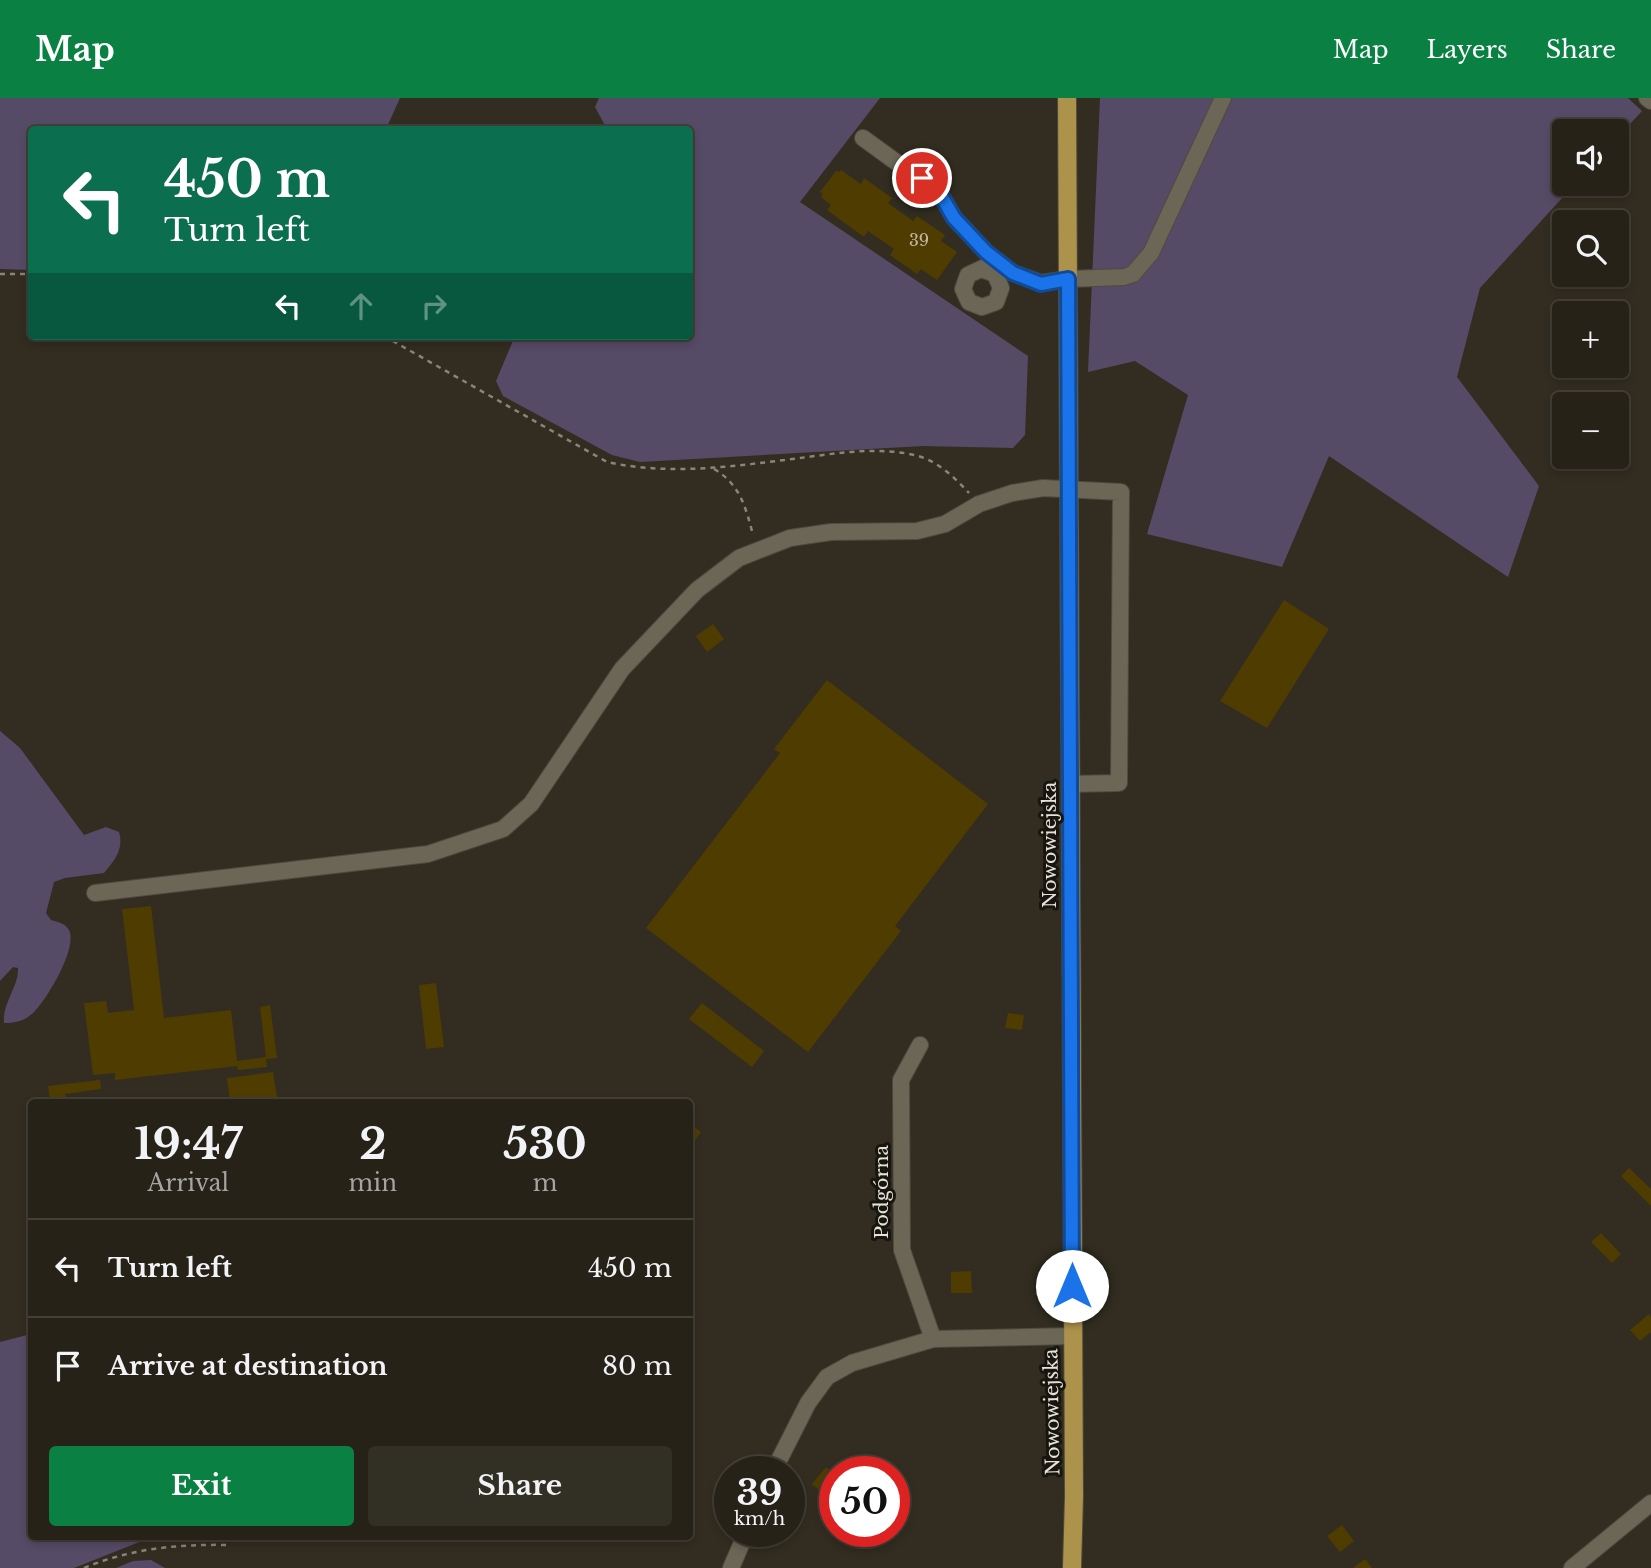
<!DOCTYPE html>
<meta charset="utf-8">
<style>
:root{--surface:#262218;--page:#322f25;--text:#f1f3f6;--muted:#a4a4a2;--line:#423f37;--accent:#0b8043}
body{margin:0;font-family:"Libre Baskerville",serif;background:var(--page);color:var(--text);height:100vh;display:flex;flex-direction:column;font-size:26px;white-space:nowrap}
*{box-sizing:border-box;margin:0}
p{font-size:23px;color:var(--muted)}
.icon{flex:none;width:38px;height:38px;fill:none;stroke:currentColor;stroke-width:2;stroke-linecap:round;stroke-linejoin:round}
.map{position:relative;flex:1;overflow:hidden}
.panel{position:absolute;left:28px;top:1001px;width:665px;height:441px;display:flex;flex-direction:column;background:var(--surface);border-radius:7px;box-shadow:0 4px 10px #0003,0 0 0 2px var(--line)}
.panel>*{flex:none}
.banner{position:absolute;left:28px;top:28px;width:665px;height:214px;border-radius:7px;box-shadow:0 4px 10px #0003,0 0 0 2px var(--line);background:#0b6e4f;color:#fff;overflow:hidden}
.buttons{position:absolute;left:1552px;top:21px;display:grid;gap:14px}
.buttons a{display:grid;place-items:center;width:77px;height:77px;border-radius:7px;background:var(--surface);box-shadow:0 4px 10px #0003,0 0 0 2px var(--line);font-size:35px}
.speed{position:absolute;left:714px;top:1358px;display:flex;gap:14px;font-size:35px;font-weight:700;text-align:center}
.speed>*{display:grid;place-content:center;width:91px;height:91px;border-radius:50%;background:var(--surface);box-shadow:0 4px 10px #0003,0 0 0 2px var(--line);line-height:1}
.speed small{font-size:18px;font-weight:400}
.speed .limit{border:10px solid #d22;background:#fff;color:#111}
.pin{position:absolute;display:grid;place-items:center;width:60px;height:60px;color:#fff;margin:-30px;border:4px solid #fff;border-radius:50%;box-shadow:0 2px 7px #0007}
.me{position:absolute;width:77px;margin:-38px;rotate:0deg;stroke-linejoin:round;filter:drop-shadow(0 0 5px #0008)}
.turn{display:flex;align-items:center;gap:24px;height:147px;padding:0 21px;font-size:32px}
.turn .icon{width:91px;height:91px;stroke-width:2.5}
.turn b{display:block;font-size:49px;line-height:60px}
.lanes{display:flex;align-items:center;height:66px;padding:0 21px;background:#0003;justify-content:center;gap:35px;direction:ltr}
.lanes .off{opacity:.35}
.eta{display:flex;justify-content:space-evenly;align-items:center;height:119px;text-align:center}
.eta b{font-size:42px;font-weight:700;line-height:49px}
.cta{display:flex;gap:14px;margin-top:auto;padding:14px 21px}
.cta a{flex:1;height:80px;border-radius:7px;background:var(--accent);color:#fff;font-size:28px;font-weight:700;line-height:80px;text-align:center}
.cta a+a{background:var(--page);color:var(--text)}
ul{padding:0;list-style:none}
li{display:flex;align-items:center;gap:21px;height:98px;padding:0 21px;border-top:2px solid var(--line)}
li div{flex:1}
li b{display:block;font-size:26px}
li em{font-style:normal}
header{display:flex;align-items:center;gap:42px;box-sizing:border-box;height:98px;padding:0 35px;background:var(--accent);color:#fff}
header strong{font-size:33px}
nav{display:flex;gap:38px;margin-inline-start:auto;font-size:24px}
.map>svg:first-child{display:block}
.green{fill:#564b66}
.building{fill:#4f3c00}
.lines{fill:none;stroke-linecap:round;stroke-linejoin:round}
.minor-casing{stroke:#4f4a3f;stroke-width:18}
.major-casing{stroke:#4f4a3f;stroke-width:20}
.path{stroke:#89857a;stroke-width:2.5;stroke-dasharray:5 5;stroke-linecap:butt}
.minor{stroke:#6c6657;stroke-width:16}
.major{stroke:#ad924c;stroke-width:18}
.route-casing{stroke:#114b97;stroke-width:18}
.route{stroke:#1a73e8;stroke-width:12}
.labels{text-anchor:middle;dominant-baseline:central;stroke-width:6;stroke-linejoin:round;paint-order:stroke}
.number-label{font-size:16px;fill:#c0b8a4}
.street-label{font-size:19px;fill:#e5e2da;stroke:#18150f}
</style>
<header>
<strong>Map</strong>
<nav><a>Map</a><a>Layers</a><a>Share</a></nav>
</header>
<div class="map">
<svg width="1651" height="1470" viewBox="0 0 1651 1470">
<rect width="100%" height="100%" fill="#322d20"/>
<g class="green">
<path d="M 0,0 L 400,0 L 386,31 L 32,32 L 31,172 L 0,171 Z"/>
<path d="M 599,0 L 880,0 L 800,104 L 1028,258 L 1025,337 L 1013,350 L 923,348 L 640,364 L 612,357 L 503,298 L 496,283 L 515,238 L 690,238 L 690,32 L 607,31 L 595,9 Z"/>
<path d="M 1100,0 L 1628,0 L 1642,13 L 1617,40 L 1617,33 L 1564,33 L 1564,86 L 1575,86 L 1480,190 L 1457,279 L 1539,388 L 1508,479 L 1329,358 L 1282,469 L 1147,436 L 1188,297 L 1135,263 L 1088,274 Z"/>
<path d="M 0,633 L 20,650 L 84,737 L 106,729 L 119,734 C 124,751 115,762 104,775 L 65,780 L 54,784 L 46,815 L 51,822 C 58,824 65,825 69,832 C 78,850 47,901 34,914 C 25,923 16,925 4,925 C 2,905 19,889 18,870 L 13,869 L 0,883 Z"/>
<path d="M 31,1236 L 32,1438 L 152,1439 L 74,1470 L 0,1470 L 0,1244 Z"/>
<path d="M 151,1462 L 165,1470 L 116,1470 L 133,1463 Z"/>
</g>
<g class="building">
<path d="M 841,72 L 861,86 L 864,80 L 892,100 L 888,105 L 913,123 L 917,118 L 945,137 L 941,143 L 957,154 L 937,182 L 921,171 L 917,176 L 890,157 L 894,151 L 868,133 L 864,139 L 827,112 L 831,107 L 821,99 L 823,96 L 820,94 L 836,73 L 839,74 Z"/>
<path d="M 1284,502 L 1329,531 L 1267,630 L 1220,603 Z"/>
<path d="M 713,526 L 724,541 L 707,554 L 696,538 Z"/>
<path d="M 827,582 L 988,706 L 895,828 L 901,833 L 808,954 L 646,830 L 780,655 L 774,651 Z"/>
<path d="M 151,808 L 164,920 L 231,912 L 237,963 L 266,959 L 260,909 L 270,907 L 277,960 L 266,961 L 267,969 L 238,972 L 237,968 L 115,982 L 115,975 L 93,977 L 84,905 L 106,903 L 108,915 L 134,912 L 122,811 Z"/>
<path d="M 436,885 L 444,949 L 426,951 L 419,887 Z"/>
<path d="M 702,905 L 764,953 L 752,969 L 689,921 Z"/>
<path d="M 1008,915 L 1024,917 L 1022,932 L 1005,930 Z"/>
<path d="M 273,974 L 277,999 L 230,1004 L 227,980 Z"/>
<path d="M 100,982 L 101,991 L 65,996 L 66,1000 L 50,1002 L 48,988 Z"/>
<path d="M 692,1027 L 701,1034 L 690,1050 L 690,1030 Z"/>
<path d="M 1629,1070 L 1651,1091 L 1651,1108 L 1621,1078 Z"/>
<path d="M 1601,1135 L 1621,1156 L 1612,1165 L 1591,1144 Z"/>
<path d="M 971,1173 L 972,1195 L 951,1195 L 951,1174 Z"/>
<path d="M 1649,1216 L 1651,1219 L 1651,1234 L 1640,1243 L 1630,1232 Z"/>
<path d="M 826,1369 L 835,1376 L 835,1406 L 812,1386 Z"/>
<path d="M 1342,1427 L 1354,1443 L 1340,1454 L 1327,1438 Z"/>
<path d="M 1365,1461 L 1372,1470 L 1353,1470 Z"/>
</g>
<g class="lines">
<g class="minor-casing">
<g id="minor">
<path d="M 1647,0 L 1651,3"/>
<path d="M 863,40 L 907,72 L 936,88 L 954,120 L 986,154 L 1013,175 L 1041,185 L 1068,181 L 1124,179 L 1133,176 L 1151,155 L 1223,0"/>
<path d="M 981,171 L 995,176 L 1001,190 L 996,204 L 982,209 L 969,204 L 963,191 L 968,177 L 998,163"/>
<path d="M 95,795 L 428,756 L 503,731 L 531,706 L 622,571 L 697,492 L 739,460 L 790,440 L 831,434 L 917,433 L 945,426 L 979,406 L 1012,395 L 1043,390 L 1121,394 L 1119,685 L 1070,686"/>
<path d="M 920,947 L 901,982 L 902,1152 L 933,1241"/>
<path d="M 773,1374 L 808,1305 L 827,1279 L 852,1265 L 933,1241 L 1073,1238"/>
<path d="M 731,1470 L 747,1433"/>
<path d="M 1572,1470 L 1651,1405"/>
</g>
</g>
<g class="major-casing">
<path id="major" d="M 1067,0 L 1074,1398 L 1072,1470"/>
</g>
<g class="path">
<path d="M 0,176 L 32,176"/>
<path d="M 384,238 L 607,364 C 671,378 736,368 800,360 C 838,355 880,348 918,358 C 939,364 955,380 969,395"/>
<path d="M 714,371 C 740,386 746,410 753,437"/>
<path d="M 84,1470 C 132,1450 179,1446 230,1447"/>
</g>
<use href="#minor" class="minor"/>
<use href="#major" class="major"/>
</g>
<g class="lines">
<g class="route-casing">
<path id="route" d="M 922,80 L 936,89 L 954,120 L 986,154 L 1013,175 L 1041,186 L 1068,181 L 1072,1188"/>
</g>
<use href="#route" class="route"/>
</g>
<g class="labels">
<g class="number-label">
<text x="919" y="142">39</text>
</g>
<g class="street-label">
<text transform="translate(1049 747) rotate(-90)">Nowowiejska</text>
<text transform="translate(881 1094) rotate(-90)">Podgórna</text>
<text transform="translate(1052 1314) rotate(-91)">Nowowiejska</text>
</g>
</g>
</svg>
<div class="buttons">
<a><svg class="icon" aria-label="sound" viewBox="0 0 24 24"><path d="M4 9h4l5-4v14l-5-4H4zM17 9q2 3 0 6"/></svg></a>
<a><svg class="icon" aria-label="search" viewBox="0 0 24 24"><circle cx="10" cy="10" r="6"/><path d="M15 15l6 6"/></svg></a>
<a>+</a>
<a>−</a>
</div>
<div class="speed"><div>39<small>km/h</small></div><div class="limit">50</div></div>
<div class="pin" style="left:922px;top:80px;background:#d93025"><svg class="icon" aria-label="arrive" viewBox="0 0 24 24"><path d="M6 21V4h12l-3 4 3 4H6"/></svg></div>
<svg class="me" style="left:1072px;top:1188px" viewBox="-20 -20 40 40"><circle r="19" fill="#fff"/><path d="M0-13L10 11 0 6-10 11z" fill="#1a73e8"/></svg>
<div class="banner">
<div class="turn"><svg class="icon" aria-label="left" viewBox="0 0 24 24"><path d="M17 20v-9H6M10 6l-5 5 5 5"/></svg><div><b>450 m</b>Turn left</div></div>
<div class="lanes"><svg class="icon" aria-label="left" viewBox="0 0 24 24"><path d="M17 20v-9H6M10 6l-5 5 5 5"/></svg><svg class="icon off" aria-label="ahead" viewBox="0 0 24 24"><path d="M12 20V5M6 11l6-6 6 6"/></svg><svg class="icon off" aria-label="right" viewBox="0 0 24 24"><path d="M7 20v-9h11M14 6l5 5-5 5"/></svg></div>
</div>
<section class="panel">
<div class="eta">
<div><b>19:47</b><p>Arrival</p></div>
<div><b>2</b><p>min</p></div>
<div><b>530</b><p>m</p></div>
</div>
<ul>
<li><svg class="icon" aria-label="left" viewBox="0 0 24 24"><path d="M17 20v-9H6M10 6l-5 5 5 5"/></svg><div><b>Turn left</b></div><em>450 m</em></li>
<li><svg class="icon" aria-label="arrive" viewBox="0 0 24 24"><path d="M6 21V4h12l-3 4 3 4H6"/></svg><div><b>Arrive at destination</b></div><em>80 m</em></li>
</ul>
<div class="cta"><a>Exit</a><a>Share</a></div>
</section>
</div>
